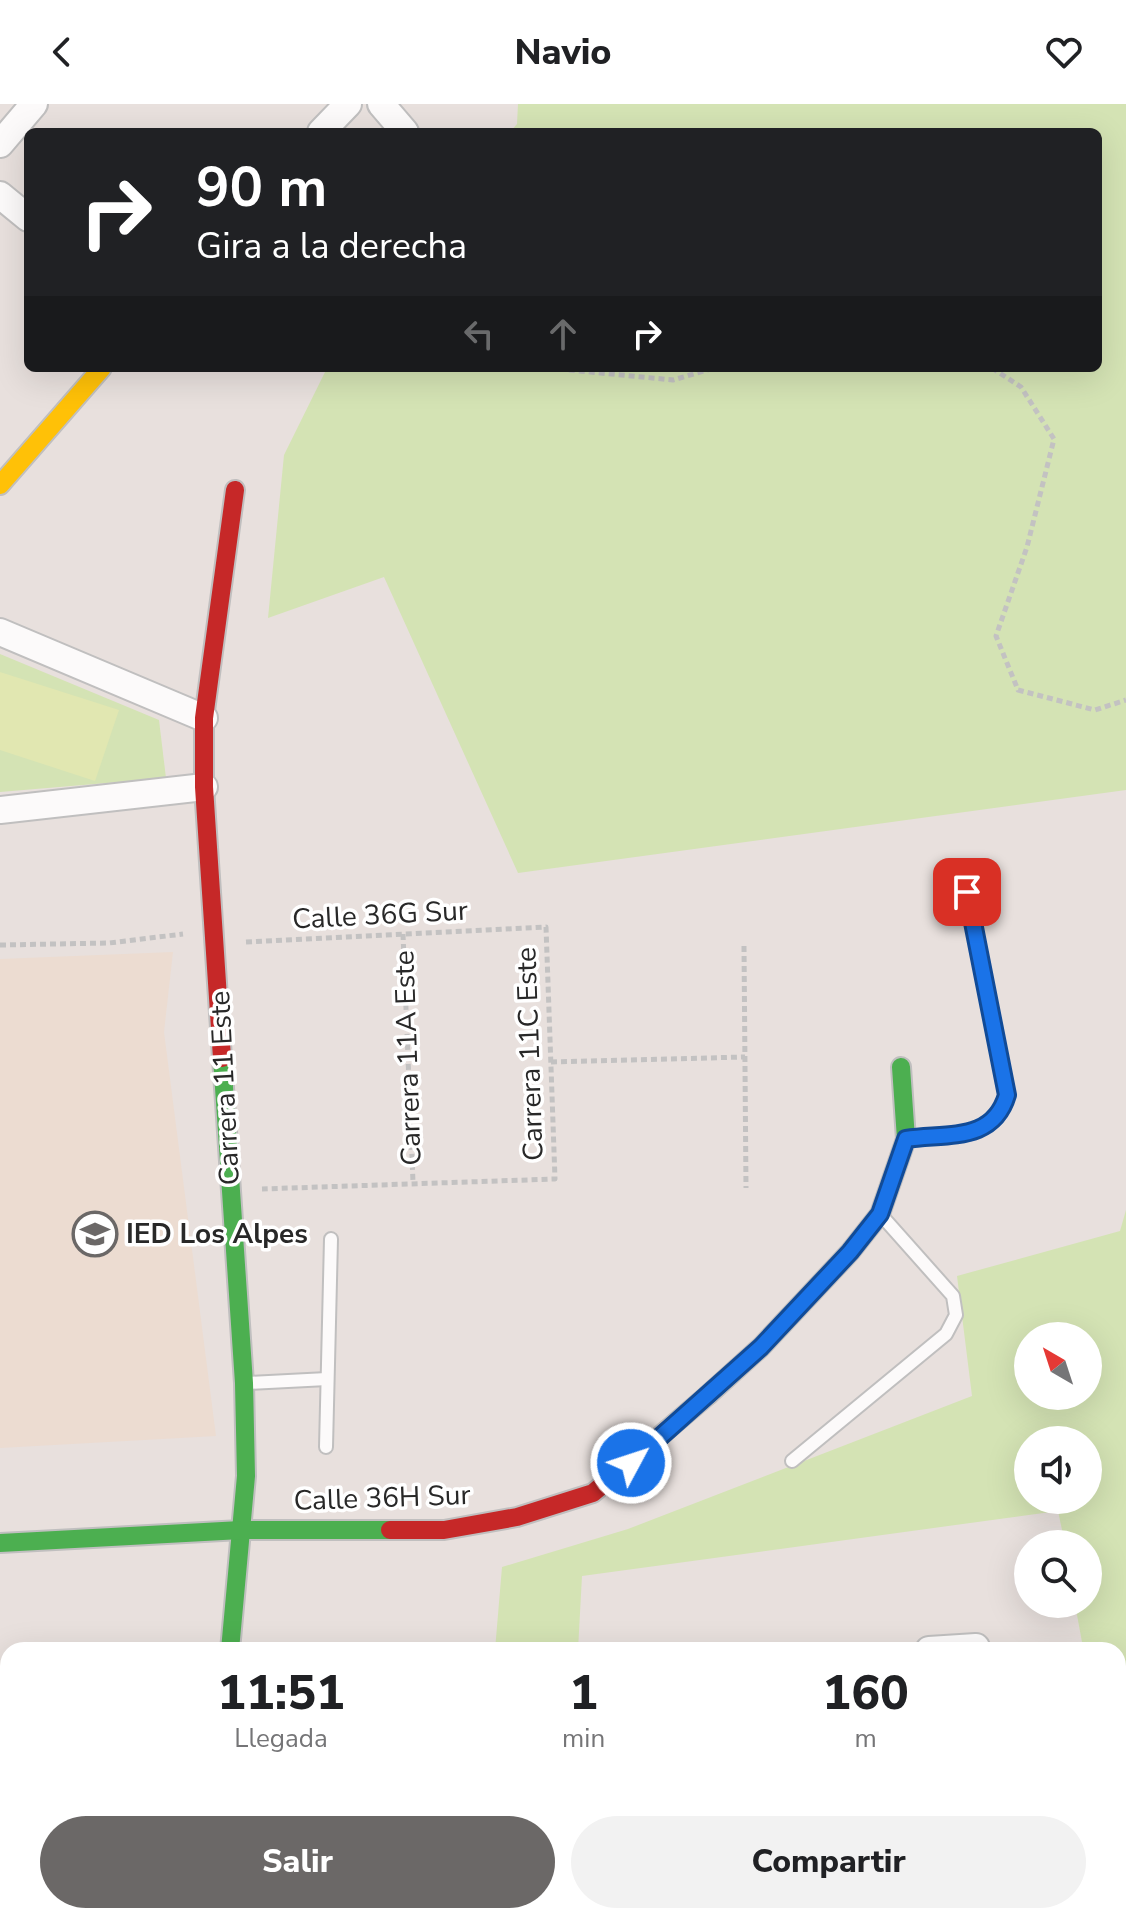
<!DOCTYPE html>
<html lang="es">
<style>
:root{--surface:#fff;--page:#f2f2f2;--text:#202124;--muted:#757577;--accent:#6b6867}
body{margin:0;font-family:"Nunito Sans",sans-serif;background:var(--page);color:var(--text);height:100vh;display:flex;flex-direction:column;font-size:30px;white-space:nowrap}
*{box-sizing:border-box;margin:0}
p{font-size:26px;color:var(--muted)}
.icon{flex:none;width:44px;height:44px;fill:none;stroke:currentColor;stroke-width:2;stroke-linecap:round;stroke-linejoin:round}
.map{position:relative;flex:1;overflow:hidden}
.details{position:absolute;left:0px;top:1538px;width:1126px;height:282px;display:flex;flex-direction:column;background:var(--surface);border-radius:24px 24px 0 0;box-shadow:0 8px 32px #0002}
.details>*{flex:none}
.hud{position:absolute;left:24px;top:24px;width:1078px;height:244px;border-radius:12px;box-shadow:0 8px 32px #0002;background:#202124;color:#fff;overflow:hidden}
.needle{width:52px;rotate:321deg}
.fabs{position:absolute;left:1014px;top:1218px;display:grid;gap:16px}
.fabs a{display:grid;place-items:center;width:88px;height:88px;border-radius:50%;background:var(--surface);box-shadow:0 8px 32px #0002;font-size:40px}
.pin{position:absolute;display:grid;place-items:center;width:68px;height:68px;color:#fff;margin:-34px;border-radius:16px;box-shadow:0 4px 12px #0006}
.me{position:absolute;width:88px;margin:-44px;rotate:50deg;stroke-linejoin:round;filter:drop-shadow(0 0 6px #0008)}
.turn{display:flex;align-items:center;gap:28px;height:168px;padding:0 40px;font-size:36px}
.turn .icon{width:104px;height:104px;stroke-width:2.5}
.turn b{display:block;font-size:56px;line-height:68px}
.lanes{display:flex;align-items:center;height:76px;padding:0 40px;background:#0003;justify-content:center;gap:40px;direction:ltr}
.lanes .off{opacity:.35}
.eta{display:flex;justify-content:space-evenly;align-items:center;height:136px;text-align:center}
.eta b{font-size:48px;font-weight:800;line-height:56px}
.button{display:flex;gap:16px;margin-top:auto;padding:16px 40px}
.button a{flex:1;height:92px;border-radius:48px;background:var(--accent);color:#fff;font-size:32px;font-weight:800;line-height:92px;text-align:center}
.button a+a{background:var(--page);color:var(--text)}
header{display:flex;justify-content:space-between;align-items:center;height:104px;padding:0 40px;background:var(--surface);font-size:36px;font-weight:800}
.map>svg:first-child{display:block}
.education{fill:#ecdcd1}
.green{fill:#d4e3b4;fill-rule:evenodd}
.pitch{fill:#e1e7b1}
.building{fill:#cec9c7;stroke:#d3ccca;stroke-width:2}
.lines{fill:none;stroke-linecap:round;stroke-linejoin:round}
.lane-casing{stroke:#c0bfbf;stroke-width:16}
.street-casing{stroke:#c0bfbf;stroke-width:30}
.fast-casing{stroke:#c0bfbf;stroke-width:22}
.slow-casing{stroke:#c0bfbf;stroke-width:22}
.jam-casing{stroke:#c0bfbf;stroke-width:22}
.path{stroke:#c3c2c2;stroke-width:5;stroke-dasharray:6 4;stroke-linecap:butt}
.lane{stroke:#fcfafa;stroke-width:12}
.street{stroke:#fcfafa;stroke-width:26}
.fast{stroke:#4caf50;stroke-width:18}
.slow{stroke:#ffc107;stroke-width:18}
.jam{stroke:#c62828;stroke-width:18}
.route-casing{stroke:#114b97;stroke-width:20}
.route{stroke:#1a73e8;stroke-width:14}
.labels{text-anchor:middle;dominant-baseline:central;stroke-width:7;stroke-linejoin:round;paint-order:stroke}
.street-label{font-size:28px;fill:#282828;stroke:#fff}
.poi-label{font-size:28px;font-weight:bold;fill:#282828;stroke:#fff;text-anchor:start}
</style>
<header><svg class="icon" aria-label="back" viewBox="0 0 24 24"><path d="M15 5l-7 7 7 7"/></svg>Navio<svg class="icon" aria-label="heart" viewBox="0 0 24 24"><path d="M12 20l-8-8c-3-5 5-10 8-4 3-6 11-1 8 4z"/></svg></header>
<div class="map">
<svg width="1126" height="1819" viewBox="0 0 1126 1819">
<rect width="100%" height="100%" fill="#e8e0dd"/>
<path class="education" d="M 173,848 L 164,928 L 216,1332 L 0,1344 L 0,855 Z"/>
<g class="green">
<path d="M 518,0 L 1126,0 L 1126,686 L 518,769 L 384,473 L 268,514 L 284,351 L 327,264 L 1098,264 L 1098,28 L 510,28 L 517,20 Z"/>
<path d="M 0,550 L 159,616 L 166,674 L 0,688 Z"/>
<path d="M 1126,1106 L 1126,1819 L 1006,1819 L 1005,1812 L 1118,1812 L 1118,1546 L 996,1546 L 1082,1538 L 1075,1500 L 1088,1500 L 1088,1440 L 1065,1440 L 1058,1407 L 582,1472 L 578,1546 L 495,1546 L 502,1463 L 628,1425 L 972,1292 L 957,1172 L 1120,1127 ZM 1028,1232 L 1088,1232 L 1088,1292 L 1028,1292 ZM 1028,1336 L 1088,1336 L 1088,1396 L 1028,1396 Z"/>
<path d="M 464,1812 L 678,1812 L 678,1819 L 465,1819 Z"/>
</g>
<path class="pitch" d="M 0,568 L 119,606 L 95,677 L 0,646 Z"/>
<g class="building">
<path d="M 5,1776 L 8,1812 L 13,1812 L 14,1819 L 0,1819 L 0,1777 Z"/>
<path d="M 13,1812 L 48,1812 L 49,1813 L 34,1819 L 14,1819 Z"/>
</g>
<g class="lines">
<g class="lane-casing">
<g id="lane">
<path d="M 910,1034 C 953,1029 993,1038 1007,991 L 967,788"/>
<path d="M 248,1279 L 327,1275"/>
<path d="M 326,1343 L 331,1135"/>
<path d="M 792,1357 L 946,1230 L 956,1211 L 953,1192 L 881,1111"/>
</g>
</g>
<g class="street-casing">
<g id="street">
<path d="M 381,0 L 405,28"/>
<path d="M 321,28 L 348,0"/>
<path d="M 0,40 L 34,0"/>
<path d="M 0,91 L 28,114"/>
<path d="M 0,528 L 204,614"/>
<path d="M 0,706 L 204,683"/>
<path d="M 929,1546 L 976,1543"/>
<path d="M 0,1626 L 8,1626"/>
<path d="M 1118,1655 L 1126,1670"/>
<path d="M 237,1812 L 238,1819"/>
<path d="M 935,1812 L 936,1819"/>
<path d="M 97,1819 L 150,1812"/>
<path d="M 414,1819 L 415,1812"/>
</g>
</g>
<g class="fast-casing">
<g id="fast">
<path d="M 222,954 L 244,1279 L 246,1372 L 230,1546"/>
<path d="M 708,1291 L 761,1243 L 850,1148 L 880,1110 L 906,1035 L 901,963"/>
<path d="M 0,1439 L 241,1426 L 390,1426"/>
</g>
</g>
<g class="slow-casing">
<path id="slow" d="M 0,381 L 102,264"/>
</g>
<g class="jam-casing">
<g id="jam">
<path d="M 222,954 L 204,683 L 204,614 L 235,386"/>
<path d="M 390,1426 L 444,1426 L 517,1413 L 593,1389 L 708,1291"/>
</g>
</g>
<g class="path">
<path d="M 549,264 L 673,276 L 714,264"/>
<path d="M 992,264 L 1021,283 L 1054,335 L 1027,443 L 996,532 L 1018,586 L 1095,606 L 1126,596"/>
<path d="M 403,830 L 413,1078"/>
<path d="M 246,838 L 546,823 L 555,1075 L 262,1085"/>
<path d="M 0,841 L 109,839 L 183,830"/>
<path d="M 744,842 L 746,1084"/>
<path d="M 551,958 L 745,953"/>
<path d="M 748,1812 L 750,1819"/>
</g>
<use href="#lane" class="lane"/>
<use href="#street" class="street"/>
<use href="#fast" class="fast"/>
<use href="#slow" class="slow"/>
<use href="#jam" class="jam"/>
</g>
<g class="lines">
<g class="route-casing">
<path id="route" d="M 631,1359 L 761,1243 L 850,1148 L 880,1110 L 906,1035 C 949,1029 993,1038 1007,991 L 967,788"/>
</g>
<use href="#route" class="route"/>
</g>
<defs>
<g id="school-ring" transform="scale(2.3)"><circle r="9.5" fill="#fff" stroke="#6b6867" stroke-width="1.5"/><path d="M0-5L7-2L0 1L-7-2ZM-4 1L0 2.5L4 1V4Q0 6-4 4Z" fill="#6b6867"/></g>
</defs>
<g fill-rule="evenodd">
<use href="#school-ring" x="95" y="1130"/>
</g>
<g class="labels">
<g class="street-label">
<text transform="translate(380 811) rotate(-3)">Calle 36G Sur</text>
<text transform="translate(530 950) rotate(-92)">Carrera 11C Este</text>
<text transform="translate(408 954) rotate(-92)">Carrera 11A Este</text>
<text transform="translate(225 984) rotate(-93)">Carrera 11 Este</text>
<text transform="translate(382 1394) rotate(-2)">Calle 36H Sur</text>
</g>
<g class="poi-label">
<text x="126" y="1130">IED Los Alpes</text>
</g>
</g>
</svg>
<div class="fabs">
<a><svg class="needle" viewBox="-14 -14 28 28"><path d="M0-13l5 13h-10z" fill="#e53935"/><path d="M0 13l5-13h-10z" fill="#757577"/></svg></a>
<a><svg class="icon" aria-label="sound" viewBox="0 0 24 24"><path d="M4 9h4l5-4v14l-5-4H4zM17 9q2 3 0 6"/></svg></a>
<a><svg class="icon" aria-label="search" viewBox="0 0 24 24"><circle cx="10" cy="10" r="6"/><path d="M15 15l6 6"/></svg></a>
</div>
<div class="pin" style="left:967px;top:788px;background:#d93025"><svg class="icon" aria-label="arrive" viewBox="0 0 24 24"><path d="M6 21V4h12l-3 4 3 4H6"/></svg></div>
<svg class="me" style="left:631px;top:1359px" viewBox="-20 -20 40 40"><circle r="17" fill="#1a73e8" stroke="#fff" stroke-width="3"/><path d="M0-11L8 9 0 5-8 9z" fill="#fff"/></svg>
<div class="hud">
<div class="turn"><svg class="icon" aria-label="right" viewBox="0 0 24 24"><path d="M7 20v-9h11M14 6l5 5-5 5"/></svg><div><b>90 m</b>Gira a la derecha</div></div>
<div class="lanes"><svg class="icon off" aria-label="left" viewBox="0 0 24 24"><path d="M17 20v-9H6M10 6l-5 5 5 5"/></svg><svg class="icon off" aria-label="ahead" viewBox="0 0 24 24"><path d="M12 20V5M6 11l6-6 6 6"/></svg><svg class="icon" aria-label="right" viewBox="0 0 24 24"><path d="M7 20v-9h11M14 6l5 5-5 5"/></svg></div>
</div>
<section class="details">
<div class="eta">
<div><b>11:51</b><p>Llegada</p></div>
<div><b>1</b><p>min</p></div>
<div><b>160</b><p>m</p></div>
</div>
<div class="button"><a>Salir</a><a>Compartir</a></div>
</section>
</div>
